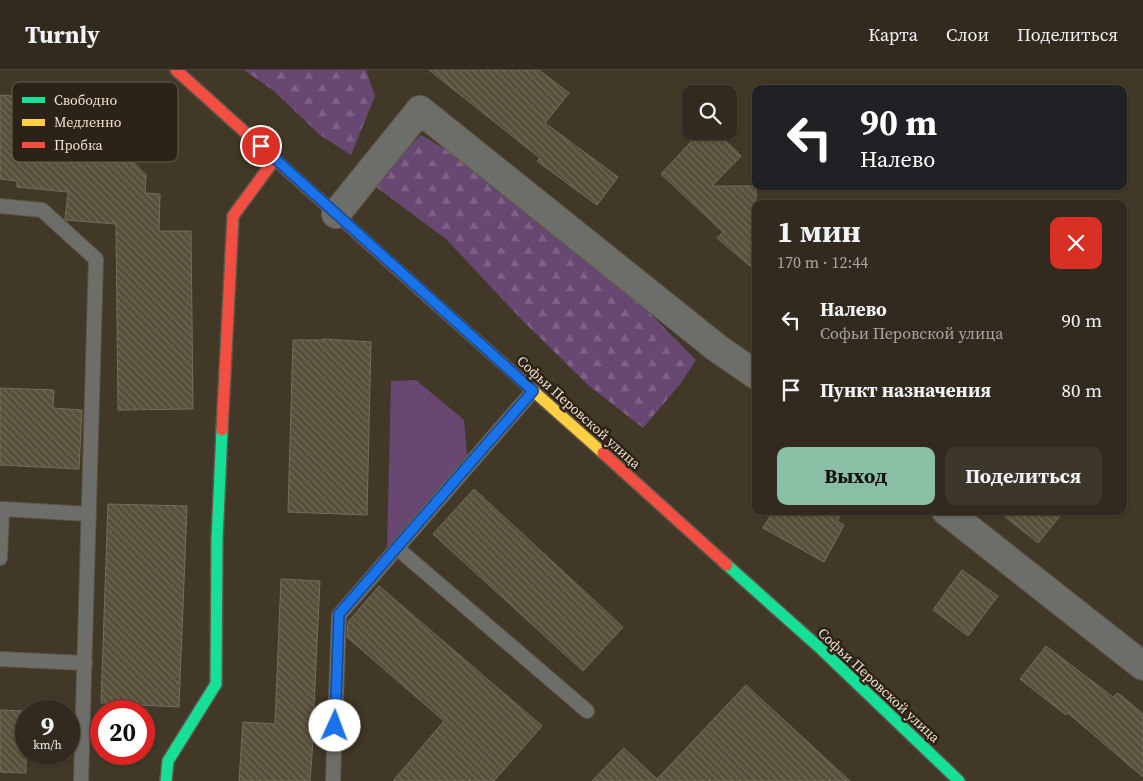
<!DOCTYPE html>
<html lang="ru">
<meta charset="utf-8">
<style>
:root{--surface:#322a1e;--page:#3d362b;--text:#f1f3f6;--muted:#a8a7a4;--line:#4d463c;--accent:#8abfa5}
body{margin:0;font-family:"Source Serif 4",serif;background:var(--page);color:var(--text);height:100vh;display:flex;flex-direction:column;font-size:19px;white-space:nowrap}
*{box-sizing:border-box;margin:0}
p{font-size:16px;color:var(--muted)}
.icon{flex:none;width:28px;height:28px;fill:none;stroke:currentColor;stroke-width:2;stroke-linecap:round;stroke-linejoin:round}
.map{position:relative;flex:1;overflow:hidden}
.drawer{position:absolute;left:752px;top:130px;width:375px;height:315px;display:flex;flex-direction:column;background:var(--surface);border-radius:10px;box-shadow:0 1px 4px #0004,0 0 0 1px var(--line)}
.drawer>*{flex:none}
.hud{position:absolute;left:752px;top:15px;width:375px;height:105px;border-radius:10px;box-shadow:0 1px 4px #0004,0 0 0 1px var(--line);background:#202124;color:#fff;overflow:hidden}
.controls{position:absolute;left:682px;top:15px;display:grid;gap:10px}
.controls a{display:grid;place-items:center;width:55px;height:55px;border-radius:10px;background:var(--surface);box-shadow:0 1px 4px #0004,0 0 0 1px var(--line);font-size:25px}
.speed{position:absolute;left:15px;top:630px;display:flex;gap:10px;font-size:25px;font-weight:700;text-align:center}
.speed>*{display:grid;place-content:center;width:65px;height:65px;border-radius:50%;background:var(--surface);box-shadow:0 1px 4px #0004,0 0 0 1px var(--line);line-height:1}
.speed small{font-size:12px;font-weight:400}
.speed .limit{border:8px solid #d22;background:#fff;color:#111}
.pin{position:absolute;display:grid;place-items:center;width:42px;height:42px;color:#fff;margin:-21px;border:2px solid #fff;border-radius:50%;box-shadow:0 1px 5px #0007}
.me{position:absolute;width:55px;margin:-28px;rotate:2deg;stroke-linejoin:round;filter:drop-shadow(0 0 4px #0008)}
.turn{display:flex;align-items:center;gap:18px;height:105px;padding:0 25px;font-size:22px}
.turn .icon{width:65px;height:65px;stroke-width:2.5}
.turn b{display:block;font-size:35px;line-height:42px}
.round{display:grid;place-items:center;flex:none;width:52px;height:52px;border-radius:10px;background:var(--page)}
.head{display:flex;align-items:center;justify-content:space-between;height:85px;padding:0 25px}
h1{font-size:30px;font-weight:700;line-height:38px}
.primary-button{display:flex;gap:10px;margin-top:auto;padding:10px 25px}
.primary-button a{flex:1;height:58px;border-radius:10px;background:var(--accent);color:#111;font-size:20px;font-weight:700;line-height:58px;text-align:center}
.primary-button a+a{background:var(--page);color:var(--text)}
ul{padding:0;list-style:none}
li{display:flex;align-items:center;gap:15px;height:70px;padding:0 25px}
li div{flex:1}
li b{display:block;font-size:19px}
li em{font-style:normal}
header{display:flex;align-items:center;gap:30px;box-sizing:border-box;height:70px;padding:0 25px;background:var(--surface);border-bottom:1px solid var(--line)}
header strong{font-size:24px}
nav{display:flex;gap:28px;margin-inline-start:auto;font-size:18px}
.map>svg:first-child{display:block}
.grass{fill:#694773}
.forest{fill:url(#forest-firs)}
.building{fill:url(#building-back-hatch);stroke:#736d5e}
.lines{fill:none;stroke-linecap:round;stroke-linejoin:round}
.lane-casing{stroke:#5f5649;stroke-width:16}
.street-casing{stroke:#5f5649;stroke-width:30}
.fast-casing{stroke:#5f5649;stroke-width:14}
.slow-casing{stroke:#5f5649;stroke-width:14}
.jam-casing{stroke:#5f5649;stroke-width:14}
.lane{stroke:#6d6e69;stroke-width:14}
.street{stroke:#6d6e69;stroke-width:28}
.fast{stroke:#16e098;stroke-width:11}
.slow{stroke:#ffcf43;stroke-width:11}
.jam{stroke:#f24e42;stroke-width:11}
.route-casing{stroke:#114b97;stroke-width:12}
.route{stroke:#1a73e8;stroke-width:9}
.labels{text-anchor:middle;dominant-baseline:central;stroke-width:5;stroke-linejoin:round;paint-order:stroke}
.street-label{font-size:14px;fill:#efe3d2;stroke:#2c2316}
.key{fill:#2c2316;stroke:#665d4e;stroke-width:1}
.key-label{font-size:14px;fill:#efe3d2}
</style>
<header>
<strong>Turnly</strong>
<nav><a>Карта</a><a>Слои</a><a>Поделиться</a></nav>
</header>
<div class="map">
<svg width="1143" height="711" viewBox="0 0 1143 711">
<defs>
<pattern id="forest-firs" width="22" height="20" patternUnits="userSpaceOnUse" patternTransform="scale(1.25)"><rect width="22" height="20" fill="#694773"/><path d="M5 1l3.5 6h-7zM16 11l3.5 6h-7z" fill="#7f6186"/></pattern>
<pattern id="building-back-hatch" width="6" height="6" patternUnits="userSpaceOnUse" patternTransform="scale(1.25)"><rect width="6" height="6" fill="#59503b"/><path d="M-1 5l2 2M0 0l6 6M5-1l2 2" fill="none" stroke="#716956"/></pattern>
</defs>
<rect width="100%" height="100%" fill="#423828"/>
<path class="grass" d="M 416,310 L 464,350 L 467,385 L 387,480 L 391,311 Z"/>
<g class="forest">
<path d="M 244,0 L 366,0 L 375,26 L 351,85 L 320,65 L 274,21 Z"/>
<path d="M 421,65 L 456,86 L 629,222 L 696,290 L 681,313 L 643,358 L 587,314 L 523,251 L 446,169 L 372,114 Z"/>
</g>
<g class="building">
<path d="M 429,0 L 539,0 L 569,23 L 545,53 L 618,107 L 597,135 L 537,91 L 540,88 Z"/>
<path d="M 0,25 L 42,28 L 39,60 L 58,62 L 56,81 L 129,88 L 146,105 L 145,123 L 160,124 L 159,161 L 191,161 L 193,339 L 118,340 L 116,154 L 66,150 L 65,149 L 68,122 L 17,117 L 17,111 L 0,109 Z"/>
<path d="M 701,61 L 715,61 L 741,86 L 712,116 L 756,116 L 756,201 L 717,168 L 723,162 L 661,104 Z"/>
<path d="M 323,269 L 371,272 L 367,445 L 288,442 L 293,270 L 323,270 Z"/>
<path d="M 0,318 L 54,320 L 53,338 L 82,340 L 79,399 L 0,395 Z"/>
<path d="M 474,419 L 623,557 L 583,601 L 433,464 Z"/>
<path d="M 108,434 L 187,436 L 179,637 L 101,633 Z"/>
<path d="M 773,441 L 843,441 L 837,451 L 844,455 L 824,492 L 763,458 Z"/>
<path d="M 998,441 L 1064,441 L 1038,473 Z"/>
<path d="M 962,500 L 998,526 L 968,566 L 933,540 Z"/>
<path d="M 281,509 L 320,511 L 313,657 L 314,657 L 310,711 L 239,711 L 243,652 L 275,654 Z"/>
<path d="M 379,516 L 542,656 L 494,711 L 393,711 L 444,651 L 347,567 L 348,552 Z"/>
<path d="M 1046,576 L 1113,627 L 1118,623 L 1143,644 L 1143,707 L 1068,643 L 1066,645 L 1020,609 Z"/>
<path d="M 746,615 L 850,711 L 592,711 L 624,678 L 657,709 Z"/>
<path d="M 0,640 L 26,641 L 26,703 L 0,702 Z"/>
</g>
<g class="lines">
<g class="lane-casing">
<g id="lane">
<path d="M 0,136 L 42,140 L 96,189 L 81,711"/>
<path d="M 397,478 L 587,641"/>
<path d="M 0,488 L 2,439 L 89,444"/>
<path d="M 0,589 L 85,593"/>
<path d="M 333,711 L 339,545 L 533,321"/>
</g>
</g>
<g class="street-casing">
<g id="street">
<path d="M 336,144 L 420,40 L 717,278 L 756,305"/>
<path d="M 946,441 L 1143,596"/>
</g>
</g>
<g class="fast-casing">
<g id="fast">
<path d="M 727,495 L 821,579 L 959,711"/>
<path d="M 166,711 L 168,691 L 216,614 L 217,470 L 222,360"/>
</g>
</g>
<g class="slow-casing">
<path id="slow" d="M 419,219 L 603,383"/>
</g>
<g class="jam-casing">
<g id="jam">
<path d="M 176,0 L 419,219"/>
<path d="M 222,360 L 233,146 L 275,89"/>
<path d="M 603,383 L 727,495"/>
</g>
</g>
<use href="#lane" class="lane"/>
<use href="#street" class="street"/>
<use href="#fast" class="fast"/>
<use href="#slow" class="slow"/>
<use href="#jam" class="jam"/>
</g>
<g class="lines">
<g class="route-casing">
<path id="route" d="M 261,76 L 533,321 L 339,544 L 335,656"/>
</g>
<use href="#route" class="route"/>
</g>
<g class="labels">
<g class="street-label">
<text transform="translate(579 342) rotate(42)">Софьи Перовской улица</text>
<text transform="translate(879 615) rotate(43)">Софьи Перовской улица</text>
</g>
</g>
<rect x="12" y="12" width="166" height="80" rx="8" class="key"/>
<rect x="22" y="27" width="23" height="6" fill="#16e098"/>
<rect x="22" y="49" width="23" height="7" fill="#ffcf43"/>
<rect x="22" y="72" width="23" height="6" fill="#f24e42"/>
<g class="key-label">
<text x="54" y="35">Свободно</text>
<text x="54" y="57">Медленно</text>
<text x="54" y="80">Пробка</text>
</g>
</svg>
<div class="controls">
<a><svg class="icon" aria-label="search" viewBox="0 0 24 24"><circle cx="10" cy="10" r="6"/><path d="M15 15l6 6"/></svg></a>
</div>
<div class="speed"><div>9<small>km/h</small></div><div class="limit">20</div></div>
<div class="pin" style="left:261px;top:76px;background:#d93025"><svg class="icon" aria-label="arrive" viewBox="0 0 24 24"><path d="M6 21V4h12l-3 4 3 4H6"/></svg></div>
<svg class="me" style="left:335px;top:656px" viewBox="-20 -20 40 40"><circle r="19" fill="#fff"/><path d="M0-13L10 11 0 6-10 11z" fill="#1a73e8"/></svg>
<div class="hud">
<div class="turn"><svg class="icon" aria-label="left" viewBox="0 0 24 24"><path d="M17 20v-9H6M10 6l-5 5 5 5"/></svg><div><b>90 m</b>Налево</div></div>
</div>
<section class="drawer">
<div class="head"><div><h1>1 мин</h1><p>170 m · 12:44</p></div><a class="round" style="background:#d93025;color:#fff"><svg class="icon" aria-label="close" viewBox="0 0 24 24"><path d="M6 6l12 12M18 6L6 18"/></svg></a></div>
<ul>
<li><svg class="icon" aria-label="left" viewBox="0 0 24 24"><path d="M17 20v-9H6M10 6l-5 5 5 5"/></svg><div><b>Налево</b><p>Софьи Перовской улица</p></div><em>90 m</em></li>
<li><svg class="icon" aria-label="arrive" viewBox="0 0 24 24"><path d="M6 21V4h12l-3 4 3 4H6"/></svg><div><b>Пункт назначения</b></div><em>80 m</em></li>
</ul>
<div class="primary-button"><a>Выход</a><a>Поделиться</a></div>
</section>
</div>
